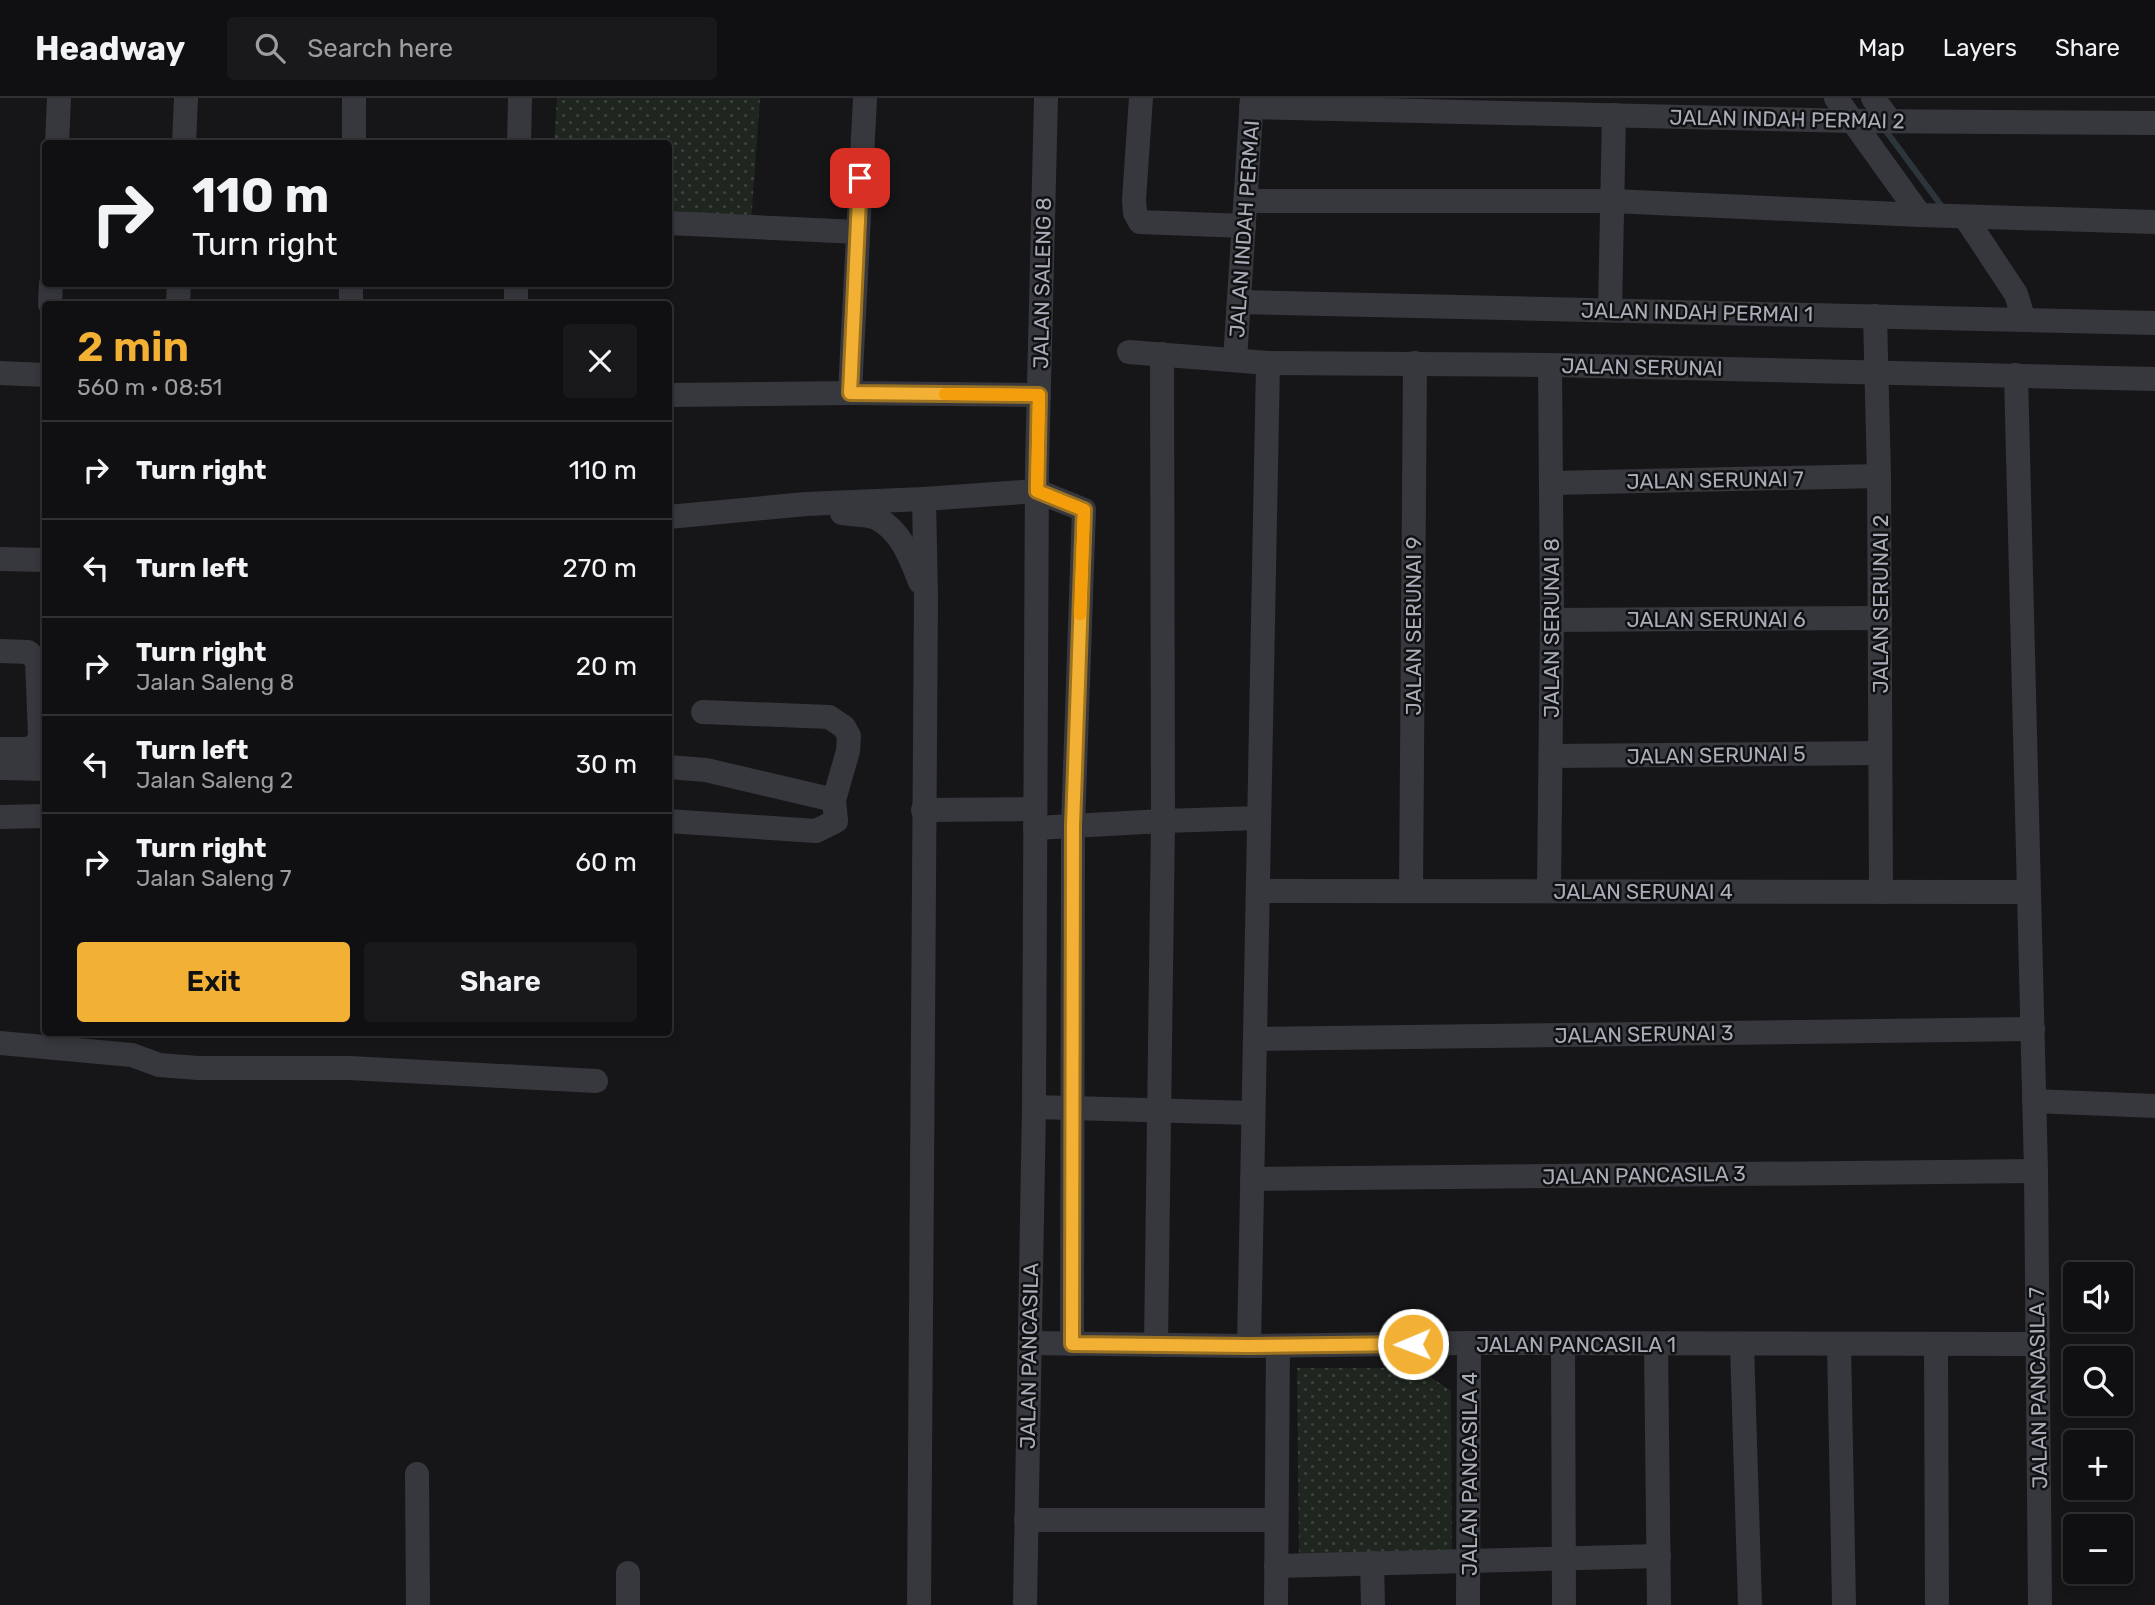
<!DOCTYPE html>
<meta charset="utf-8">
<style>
:root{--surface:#101012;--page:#19191b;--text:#f1f3f6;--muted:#9c9d9f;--line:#303032;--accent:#f2b134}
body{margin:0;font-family:Rubik,sans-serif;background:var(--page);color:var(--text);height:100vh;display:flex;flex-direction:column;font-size:26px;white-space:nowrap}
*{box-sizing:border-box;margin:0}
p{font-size:23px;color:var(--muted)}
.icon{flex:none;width:38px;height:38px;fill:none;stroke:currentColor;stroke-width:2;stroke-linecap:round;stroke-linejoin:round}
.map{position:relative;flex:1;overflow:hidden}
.sheet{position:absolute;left:42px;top:203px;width:630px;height:735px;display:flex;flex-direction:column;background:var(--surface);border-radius:7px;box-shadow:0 4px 10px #0003,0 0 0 2px var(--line)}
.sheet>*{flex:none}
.guide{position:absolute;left:42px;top:42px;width:630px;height:147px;border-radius:7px;box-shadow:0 4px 10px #0003,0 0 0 2px var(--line);background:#101012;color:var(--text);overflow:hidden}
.buttons{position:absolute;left:2063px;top:1164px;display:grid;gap:14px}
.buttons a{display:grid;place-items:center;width:70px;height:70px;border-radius:7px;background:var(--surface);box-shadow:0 4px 10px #0003,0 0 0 2px var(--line);font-size:35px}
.pin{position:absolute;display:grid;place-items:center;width:60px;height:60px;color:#fff;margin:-30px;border-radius:14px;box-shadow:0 4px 10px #0006}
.me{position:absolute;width:77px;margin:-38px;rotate:269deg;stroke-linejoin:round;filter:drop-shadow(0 0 5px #0008)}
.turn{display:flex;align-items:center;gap:24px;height:147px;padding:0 35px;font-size:32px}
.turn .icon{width:91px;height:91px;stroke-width:2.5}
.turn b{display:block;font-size:49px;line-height:60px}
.round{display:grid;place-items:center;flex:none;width:74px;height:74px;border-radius:7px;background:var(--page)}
.headline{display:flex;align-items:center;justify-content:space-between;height:119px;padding:0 35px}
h1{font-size:42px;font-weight:600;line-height:52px;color:var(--accent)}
.cta{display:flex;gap:14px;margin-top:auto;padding:14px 35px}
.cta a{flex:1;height:80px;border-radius:7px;background:var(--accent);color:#111;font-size:28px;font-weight:600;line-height:80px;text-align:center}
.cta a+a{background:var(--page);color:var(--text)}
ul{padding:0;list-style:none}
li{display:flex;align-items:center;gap:21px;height:98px;padding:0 35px;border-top:2px solid var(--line)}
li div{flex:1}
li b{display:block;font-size:26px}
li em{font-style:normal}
header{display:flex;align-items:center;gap:42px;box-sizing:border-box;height:98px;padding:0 35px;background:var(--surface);border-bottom:2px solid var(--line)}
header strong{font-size:33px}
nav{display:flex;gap:38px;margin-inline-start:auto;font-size:24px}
.search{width:490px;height:63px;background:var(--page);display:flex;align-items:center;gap:18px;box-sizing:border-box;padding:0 24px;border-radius:7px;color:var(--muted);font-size:26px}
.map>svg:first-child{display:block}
.green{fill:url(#green-dots)}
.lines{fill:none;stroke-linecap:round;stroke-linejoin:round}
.stream{stroke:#2c353c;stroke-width:6}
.minor{stroke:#37383d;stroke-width:24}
.route-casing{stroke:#9d7322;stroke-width:18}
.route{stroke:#f2b134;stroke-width:12}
.slow{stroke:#f59e0b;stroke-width:12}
.labels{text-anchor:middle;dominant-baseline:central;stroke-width:5;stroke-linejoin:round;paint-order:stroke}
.street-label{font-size:21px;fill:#a8adb8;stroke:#111113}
</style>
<header>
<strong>Headway</strong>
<div class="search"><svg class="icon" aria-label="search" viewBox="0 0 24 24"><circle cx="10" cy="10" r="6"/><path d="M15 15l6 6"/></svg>Search here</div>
<nav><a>Map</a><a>Layers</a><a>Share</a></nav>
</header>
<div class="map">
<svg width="2155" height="1507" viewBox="0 0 2155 1507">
<defs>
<pattern id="green-dots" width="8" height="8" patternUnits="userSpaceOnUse" patternTransform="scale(1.75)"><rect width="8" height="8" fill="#1e261f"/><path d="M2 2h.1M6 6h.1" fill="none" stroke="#3c433d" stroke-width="1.8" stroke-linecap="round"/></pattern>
</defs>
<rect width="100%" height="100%" fill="#161618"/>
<g class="green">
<path d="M 557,0 L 760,0 L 751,125 L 669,119 L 668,46 L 554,46 Z"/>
<path d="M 1297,1270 L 1417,1270 L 1451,1293 L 1452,1459 L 1299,1459 Z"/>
</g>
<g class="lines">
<path class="stream" d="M 1883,29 L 1943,110"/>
<g class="minor">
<path d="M 1141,0 L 1134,102 L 1135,115 L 1140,124 L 1244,128"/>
<path d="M 1836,0 L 1920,117 L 2155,124"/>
<path d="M 1873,0 L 1890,23"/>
<path d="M 1251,9 L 1853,23 L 2155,25"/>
<path d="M 57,46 L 59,0"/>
<path d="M 184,46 L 186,0"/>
<path d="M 354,46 L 354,0"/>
<path d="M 519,46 L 520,0"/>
<path d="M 1246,103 L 1612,103 L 1920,117"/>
<path d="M 1965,119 L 2016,196 L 2024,222"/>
<path d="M 668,125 L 858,134"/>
<path d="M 1239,204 L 2155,225"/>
<path d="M 50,206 L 51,186"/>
<path d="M 178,206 L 179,186"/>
<path d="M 351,206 L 351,186"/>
<path d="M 516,206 L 516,186"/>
<path d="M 1610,212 L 1614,17"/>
<path d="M 1875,218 L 1879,378 L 1881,794"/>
<path d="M 1129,254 L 1268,265 L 1550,267 L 2155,281"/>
<path d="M 1235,262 L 1252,0"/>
<path d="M 0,275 L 46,277"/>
<path d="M 2016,277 L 2036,1073 L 2040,1507"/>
<path d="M 850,295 L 865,0"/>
<path d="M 668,297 L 850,295 L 1039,297"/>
<path d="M 1551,385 L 1879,378"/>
<path d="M 842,415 C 852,417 867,416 876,420 C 901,432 911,461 920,484"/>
<path d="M 668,419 L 806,406 L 924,401 L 1037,393 L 1084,412 L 1073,728 L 1072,1246"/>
<path d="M 0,461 L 46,462"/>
<path d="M 1552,522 L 1880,520"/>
<path d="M 0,553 L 28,554 L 37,562 L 40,637 L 39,643 L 30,651 L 0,651"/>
<path d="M 1551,658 L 1880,655"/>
<path d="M 668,669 L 706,672 L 834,702"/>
<path d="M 0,670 L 46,671"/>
<path d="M 923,712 L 1035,711"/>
<path d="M 0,719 L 46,718"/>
<path d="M 668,723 L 816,733 L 836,723 L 834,702 L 848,653 L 849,638 L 844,629 L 829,619 L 703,614"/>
<path d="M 1035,730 L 1163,723 L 1259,720"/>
<path d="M 1411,792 L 1415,265"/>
<path d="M 1258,793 L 2029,794"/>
<path d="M 1549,793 L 1552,522 L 1550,267"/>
<path d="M 1255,941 L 2033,931"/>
<path d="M 0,945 L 132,957 L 159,967 L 198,970 L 349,970 L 596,983"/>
<path d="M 2034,1003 L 2155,1008"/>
<path d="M 1034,1009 L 1253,1015"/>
<path d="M 1252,1081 L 2036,1073"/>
<path d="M 1030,1245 L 1249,1248 L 1469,1245 L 2038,1246"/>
<path d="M 1563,1246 L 1564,1507"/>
<path d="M 1656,1246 L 1659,1507"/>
<path d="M 1742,1246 L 1750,1507"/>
<path d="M 1839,1246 L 1844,1507"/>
<path d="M 1936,1246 L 1937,1507"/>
<path d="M 1156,1247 L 1163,723 L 1162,256"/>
<path d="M 1249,1248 L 1268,265"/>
<path d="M 417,1376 L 418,1507"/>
<path d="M 1026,1422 L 1276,1422"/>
<path d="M 1372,1465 L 1373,1507"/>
<path d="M 1276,1468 L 1659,1458"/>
<path d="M 628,1475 L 628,1507"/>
<path d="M 919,1507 L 926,498 L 924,401"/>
<path d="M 1025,1507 L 1034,1009 L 1037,369 L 1046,0"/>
<path d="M 1276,1507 L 1278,1248"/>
<path d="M 1468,1507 L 1469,1245"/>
</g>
</g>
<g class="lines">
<g class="route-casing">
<path id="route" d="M 860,80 L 850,295 L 1039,297 L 1037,393 L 1084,412 L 1073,728 L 1072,1246 L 1249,1248 L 1413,1246"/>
</g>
<use href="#route" class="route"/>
<path class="slow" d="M 945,296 L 1039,297 L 1037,393 L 1084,412 L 1080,516"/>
</g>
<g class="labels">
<g class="street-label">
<text transform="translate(1787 21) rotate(1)">JALAN INDAH PERMAI 2</text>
<text transform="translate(1244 131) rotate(-86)">JALAN INDAH PERMAI</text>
<text transform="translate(1042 185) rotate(-89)">JALAN SALENG 8</text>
<text transform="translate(1697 214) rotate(1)">JALAN INDAH PERMAI 1</text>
<text transform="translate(1642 269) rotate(1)">JALAN SERUNAI</text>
<text transform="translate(1715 382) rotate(-1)">JALAN SERUNAI 7</text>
<text transform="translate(1880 506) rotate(-90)">JALAN SERUNAI 2</text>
<text x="1716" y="521">JALAN SERUNAI 6</text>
<text transform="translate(1413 528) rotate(-90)">JALAN SERUNAI 9</text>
<text transform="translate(1551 530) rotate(-90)">JALAN SERUNAI 8</text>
<text transform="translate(1716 657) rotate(-1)">JALAN SERUNAI 5</text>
<text x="1643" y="793">JALAN SERUNAI 4</text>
<text transform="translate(1644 936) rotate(-1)">JALAN SERUNAI 3</text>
<text transform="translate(1644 1077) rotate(-1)">JALAN PANCASILA 3</text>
<text x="1576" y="1246">JALAN PANCASILA 1</text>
<text transform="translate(1029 1258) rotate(-89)">JALAN PANCASILA</text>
<text transform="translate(2038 1290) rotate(-91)">JALAN PANCASILA 7</text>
<text transform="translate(1469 1376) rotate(-90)">JALAN PANCASILA 4</text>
</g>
</g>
</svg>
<div class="buttons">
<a><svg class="icon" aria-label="sound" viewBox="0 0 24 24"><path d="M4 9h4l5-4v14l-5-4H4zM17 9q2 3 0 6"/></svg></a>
<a><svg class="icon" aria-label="search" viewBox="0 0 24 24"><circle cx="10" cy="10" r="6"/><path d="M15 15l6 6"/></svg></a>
<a>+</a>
<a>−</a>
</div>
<div class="pin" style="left:860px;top:80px;background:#d93025"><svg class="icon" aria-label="arrive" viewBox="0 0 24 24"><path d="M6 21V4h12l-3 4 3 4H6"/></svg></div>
<svg class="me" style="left:1413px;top:1246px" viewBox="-20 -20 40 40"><circle r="17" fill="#f2b134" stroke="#fff" stroke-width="3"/><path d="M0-11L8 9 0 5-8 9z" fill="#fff"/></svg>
<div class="guide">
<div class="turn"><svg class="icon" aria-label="right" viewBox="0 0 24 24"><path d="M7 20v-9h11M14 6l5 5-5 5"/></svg><div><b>110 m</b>Turn right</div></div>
</div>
<section class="sheet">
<div class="headline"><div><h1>2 min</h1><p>560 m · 08:51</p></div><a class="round"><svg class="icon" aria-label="close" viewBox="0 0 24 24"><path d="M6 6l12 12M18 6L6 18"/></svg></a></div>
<ul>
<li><svg class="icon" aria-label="right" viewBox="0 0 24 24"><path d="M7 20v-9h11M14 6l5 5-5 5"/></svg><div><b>Turn right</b></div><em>110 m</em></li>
<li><svg class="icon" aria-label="left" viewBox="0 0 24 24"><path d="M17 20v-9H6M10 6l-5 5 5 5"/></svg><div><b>Turn left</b></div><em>270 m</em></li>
<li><svg class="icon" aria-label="right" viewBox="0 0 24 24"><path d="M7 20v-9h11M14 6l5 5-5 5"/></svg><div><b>Turn right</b><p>Jalan Saleng 8</p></div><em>20 m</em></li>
<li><svg class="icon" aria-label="left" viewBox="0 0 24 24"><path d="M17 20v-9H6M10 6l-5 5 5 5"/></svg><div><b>Turn left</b><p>Jalan Saleng 2</p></div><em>30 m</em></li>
<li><svg class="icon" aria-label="right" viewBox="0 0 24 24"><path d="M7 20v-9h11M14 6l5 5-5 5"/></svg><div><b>Turn right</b><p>Jalan Saleng 7</p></div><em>60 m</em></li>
</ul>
<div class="cta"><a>Exit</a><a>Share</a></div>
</section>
</div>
